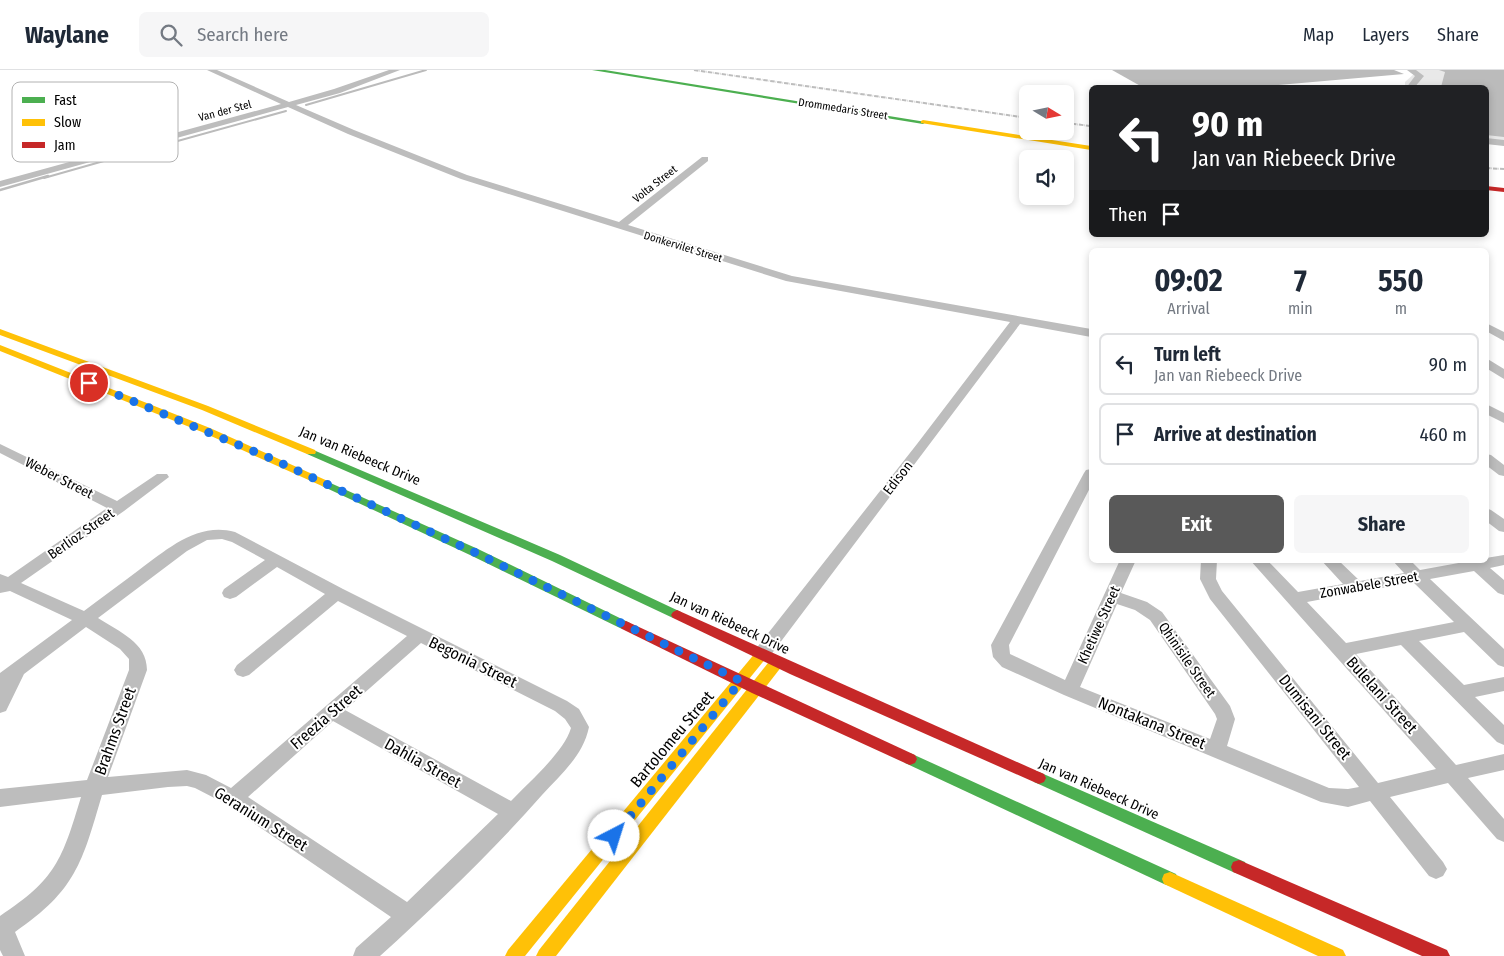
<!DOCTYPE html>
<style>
:root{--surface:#fff;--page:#f6f6f7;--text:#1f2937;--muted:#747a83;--line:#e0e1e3;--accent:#595959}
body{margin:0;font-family:"Fira Sans Condensed",sans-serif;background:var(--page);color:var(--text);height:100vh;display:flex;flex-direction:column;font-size:19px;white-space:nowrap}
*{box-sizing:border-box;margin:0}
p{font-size:16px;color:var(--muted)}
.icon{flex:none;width:28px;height:28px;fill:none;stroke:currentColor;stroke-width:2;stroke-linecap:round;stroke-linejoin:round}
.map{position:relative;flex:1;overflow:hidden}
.sheet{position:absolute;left:1089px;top:178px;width:400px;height:315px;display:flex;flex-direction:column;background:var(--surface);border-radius:8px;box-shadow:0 2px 8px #0003}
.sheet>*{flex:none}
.hud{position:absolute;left:1089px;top:15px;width:400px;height:152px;border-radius:8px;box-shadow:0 2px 8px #0003;background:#202124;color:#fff;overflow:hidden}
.needle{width:32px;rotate:100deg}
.tools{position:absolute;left:1019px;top:15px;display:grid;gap:10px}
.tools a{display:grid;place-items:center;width:55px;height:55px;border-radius:8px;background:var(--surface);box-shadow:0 2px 8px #0003;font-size:25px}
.pin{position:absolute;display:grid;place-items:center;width:42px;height:42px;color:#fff;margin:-21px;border:2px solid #fff;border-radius:50%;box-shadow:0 1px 5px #0007}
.me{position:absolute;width:55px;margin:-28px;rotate:40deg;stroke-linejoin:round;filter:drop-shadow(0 0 4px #0008)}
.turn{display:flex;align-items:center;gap:18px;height:105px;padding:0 20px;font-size:22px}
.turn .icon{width:65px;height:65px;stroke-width:2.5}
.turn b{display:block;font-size:35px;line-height:42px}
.then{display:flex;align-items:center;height:48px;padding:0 20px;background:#0003;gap:10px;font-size:19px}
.eta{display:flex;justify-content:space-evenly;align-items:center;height:85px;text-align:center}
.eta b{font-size:30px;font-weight:700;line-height:35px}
.cta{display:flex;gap:10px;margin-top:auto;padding:10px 20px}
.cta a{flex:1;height:58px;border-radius:8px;background:var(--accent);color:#fff;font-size:20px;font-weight:700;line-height:58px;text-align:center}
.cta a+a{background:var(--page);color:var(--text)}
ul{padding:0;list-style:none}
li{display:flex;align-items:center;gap:15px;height:62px;margin:0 10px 8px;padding:0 10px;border:2px solid var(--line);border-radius:8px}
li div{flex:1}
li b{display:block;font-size:19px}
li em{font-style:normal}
header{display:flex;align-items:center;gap:30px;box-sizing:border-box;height:70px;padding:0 25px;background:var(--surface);border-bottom:1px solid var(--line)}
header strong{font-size:24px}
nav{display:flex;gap:28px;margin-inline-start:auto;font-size:18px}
.search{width:350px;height:45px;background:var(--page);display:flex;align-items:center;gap:12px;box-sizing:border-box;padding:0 18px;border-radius:8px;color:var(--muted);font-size:19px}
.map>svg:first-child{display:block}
.green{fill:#e9e9e9}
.water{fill:#bbb}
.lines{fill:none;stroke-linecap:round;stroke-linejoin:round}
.stream-far1{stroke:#bbb;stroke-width:2}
.stream{stroke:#bbb;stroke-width:2.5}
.street{fill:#bdbdbd;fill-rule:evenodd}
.fast{fill:#4caf50;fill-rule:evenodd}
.slow{fill:#ffc107;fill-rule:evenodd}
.jam{fill:#c62828;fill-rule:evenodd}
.rail{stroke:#bdbdbd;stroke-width:2;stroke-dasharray:4.5 1 0.5 1;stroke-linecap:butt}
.route{stroke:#1a73e8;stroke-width:9;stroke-dasharray:0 16.2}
.labels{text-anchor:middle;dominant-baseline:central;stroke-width:4;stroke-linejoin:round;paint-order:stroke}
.far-street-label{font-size:11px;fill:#000;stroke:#fff}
.street-label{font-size:14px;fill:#000;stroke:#fff}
.near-street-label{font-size:16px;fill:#000;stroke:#fff}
.key{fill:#fff;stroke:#b2b2b2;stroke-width:1}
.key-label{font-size:14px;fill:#000}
</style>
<header>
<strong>Waylane</strong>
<div class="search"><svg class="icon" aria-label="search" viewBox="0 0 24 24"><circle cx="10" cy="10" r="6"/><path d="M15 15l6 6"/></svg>Search here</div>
<nav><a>Map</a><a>Layers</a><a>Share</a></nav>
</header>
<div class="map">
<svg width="1504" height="886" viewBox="0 0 1504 886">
<rect width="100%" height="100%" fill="#fff"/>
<path class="green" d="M 1408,0 L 1504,0 L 1504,71 L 1486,70 L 1486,18 L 1405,18 L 1405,12 L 1415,3 Z"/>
<g class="water">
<path d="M 1112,0 L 1394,0 L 1404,4 L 1257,17 L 1144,18 Z"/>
<path d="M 1439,0 L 1504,0 L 1504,67 L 1486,65 L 1486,18 L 1441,17 L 1445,2 Z"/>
</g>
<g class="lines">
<g class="stream-far1">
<path d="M 306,35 L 426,0"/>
<path d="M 156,77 L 286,41"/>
<path d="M 44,108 L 139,81"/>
</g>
<path class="stream" d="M 0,120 L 48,106"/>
<g class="street">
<path d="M 207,0 L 217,0 L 289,32 L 334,19 L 389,0 L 400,0 L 340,23 L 296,35 L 354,60 L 467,105 L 619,152 L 702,87 L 708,87 L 708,91 L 628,155 L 792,206 L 1091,259 L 1091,267 L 1020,254 L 767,590 L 761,592 L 755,590 L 752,585 L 755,580 L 917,374 L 1010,252 L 786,211 L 461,109 L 348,64 L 288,37 L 0,117 L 0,111 L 281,34 Z"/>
<path d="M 1407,0 L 1416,0 L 1424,6 L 1414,18 L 1406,18 L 1415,6 Z"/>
<path d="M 1486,68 L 1504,70 L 1504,76 L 1486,74 Z"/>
<path d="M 1486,253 L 1504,262 L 1504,271 L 1486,261 Z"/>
<path d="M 1486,288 L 1504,299 L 1504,309 L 1486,298 Z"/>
<path d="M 1486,334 L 1504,343 L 1504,353 L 1486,344 Z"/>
<path d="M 0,374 L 117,431 L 157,404 L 167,404 L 169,407 L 124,441 L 21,513 L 84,541 C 102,527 121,514 139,500 C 168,479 197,452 235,462 L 343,519 L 567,631 L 579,639 L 589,657 C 583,686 561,704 542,725 C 492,782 436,835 380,886 L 353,886 L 356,878 L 391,847 L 226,734 L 195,718 L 187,716 L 168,717 L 102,725 C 82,793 76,820 15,862 L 25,886 L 3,886 L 0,880 L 0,846 C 56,809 62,790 81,727 L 0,737 L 0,719 L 87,710 L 129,600 L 129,589 L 120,579 L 86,557 L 24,604 L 6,641 L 0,643 L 0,603 L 72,550 L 10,521 L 0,523 L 0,504 L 8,507 L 107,438 L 0,383 ZM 222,469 L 232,472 L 265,490 L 224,519 L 222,523 L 224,527 L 230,529 L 236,527 L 277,497 L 325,524 L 237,595 L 234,600 L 237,605 L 243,607 L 249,605 L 338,531 L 407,566 L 231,718 L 206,705 L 187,700 L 108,707 L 147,600 C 147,572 119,562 98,548 L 187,481 L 207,470 ZM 421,573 L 555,641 L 565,649 L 571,658 C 564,682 529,712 511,731 L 345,640 ZM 333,651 L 498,744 L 407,832 L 248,727 Z"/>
<path d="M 1486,384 L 1491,385 L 1504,395 L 1504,406 L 1499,405 L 1486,395 Z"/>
<path d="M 1091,399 L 1091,416 L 1009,575 L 1010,584 L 1065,610 L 1120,490 L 1136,490 L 1121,523 L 1147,532 L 1162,542 L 1230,636 L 1235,649 L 1227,676 L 1329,718 L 1348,719 L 1359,717 L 1210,529 L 1200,509 L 1201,490 L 1217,490 L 1216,509 L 1222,521 L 1378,713 L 1436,699 L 1250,490 L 1267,490 L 1298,522 L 1343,514 L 1321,490 L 1338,490 L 1360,511 L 1404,503 L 1392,490 L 1410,490 L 1420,500 L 1464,492 L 1463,490 L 1486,490 L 1486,488 L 1504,485 L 1504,495 L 1490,498 L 1504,510 L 1504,525 L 1498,523 L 1474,501 L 1430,509 L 1504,579 L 1504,597 L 1498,595 L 1464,562 L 1419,571 L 1464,615 L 1504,607 L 1504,621 L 1475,627 L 1504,655 L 1504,675 L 1497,672 L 1401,575 L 1356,584 L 1456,695 L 1504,684 L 1504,700 L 1468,708 L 1504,749 L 1504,772 L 1497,769 L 1448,713 L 1390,727 L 1443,792 L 1447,799 L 1443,806 L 1436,809 L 1429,806 L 1370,731 L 1348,737 L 1321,732 L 1064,625 L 1002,597 L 993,587 L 991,575 L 1084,403 L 1086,400 ZM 1413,512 L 1454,552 L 1346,573 L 1307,532 ZM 1117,534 L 1135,540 L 1150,550 L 1215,644 L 1217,649 L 1210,669 L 1080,617 Z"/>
<path d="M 1486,438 L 1491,440 L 1504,449 L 1504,462 L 1499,461 L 1486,451 Z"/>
</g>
<g class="fast">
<path d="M 592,0 L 605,0 L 926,52 L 923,54 Z"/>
<path d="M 311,379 L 560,485 L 681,542 L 683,545 L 681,548 L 673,548 L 552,491 L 307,384 L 306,382 L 307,380 Z"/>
<path d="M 326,411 L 478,479 L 630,553 L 632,556 L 630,559 L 622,559 L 470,485 L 322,416 L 321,414 L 322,412 Z"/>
<path d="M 910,683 L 1176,804 L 1178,809 L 1176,814 L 1170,816 L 1164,814 L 905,693 L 903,689 L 905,685 Z"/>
<path d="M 1039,702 L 1245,792 L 1247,797 L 1245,802 L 1239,804 L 1233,802 L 1034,712 L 1032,708 L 1034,704 Z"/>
</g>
<g class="slow">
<path d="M 923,50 L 1091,76 L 1091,80 L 921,53 L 921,51 Z"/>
<path d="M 0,259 L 208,336 L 315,380 L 316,382 L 315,384 L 307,384 L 202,340 L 0,265 Z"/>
<path d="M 0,275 L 210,358 L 330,412 L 331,414 L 326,417 L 322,416 L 202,362 L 0,281 Z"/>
<path d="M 761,580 L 766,582 L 768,585 L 766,588 L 525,886 L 505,886 L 508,880 L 756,582 Z"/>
<path d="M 777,587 L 782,588 L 784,592 L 782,596 L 556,886 L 536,886 L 539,880 L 772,588 Z"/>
<path d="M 1170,802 L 1343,880 L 1346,886 L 1318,886 L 1164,814 L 1162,809 L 1164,804 Z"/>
</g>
<g class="jam">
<path d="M 1486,116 L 1504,118 L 1504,122 L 1486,120 Z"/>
<path d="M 677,540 L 1044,704 L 1046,708 L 1044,712 L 1039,714 L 1034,712 L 790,604 L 673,548 L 671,545 L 673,542 Z"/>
<path d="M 626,551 L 915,685 L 917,689 L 915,693 L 910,695 L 905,693 L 752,623 L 622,559 L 620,556 L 622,553 Z"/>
<path d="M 1239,790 L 1447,880 L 1450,886 L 1422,886 L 1233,802 L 1231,797 L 1233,792 Z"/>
</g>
<g class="rail">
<path d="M 694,0 L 1028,48"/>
<path d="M 1065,53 L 1091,56"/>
<path d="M 1486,98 L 1504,99"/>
</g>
</g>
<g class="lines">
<path class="route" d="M 89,313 L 270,388 L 474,482 L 741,611 L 614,766"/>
</g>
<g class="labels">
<g class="far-street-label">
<text transform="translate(843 39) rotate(9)">Drommedaris Street</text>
<text transform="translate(225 41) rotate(-15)">Van der Stel</text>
<text transform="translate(655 114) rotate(-38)">Volta Street</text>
<text transform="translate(683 177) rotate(17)">Donkervilet Street</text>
</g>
<g class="street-label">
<text transform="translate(360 386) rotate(23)">Jan van Riebeeck Drive</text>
<text transform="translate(59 408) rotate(27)">Weber Street</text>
<text transform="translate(898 408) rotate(-52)">Edison</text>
<text transform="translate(81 464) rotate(-35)">Berlioz Street</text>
<text transform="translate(1369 515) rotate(-10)">Zonwabele Street</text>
<text transform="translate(730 553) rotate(25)">Jan van Riebeeck Drive</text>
<text transform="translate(1099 555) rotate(-66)">Khetiwe Street</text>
<text transform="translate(1187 590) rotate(55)">Qhinisile Street</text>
<text transform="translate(1099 719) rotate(24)">Jan van Riebeeck Drive</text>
</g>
<g class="near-street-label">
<text transform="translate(473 592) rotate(26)">Begonia Street</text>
<text transform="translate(1382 625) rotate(48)">Bulelani Street</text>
<text transform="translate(326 647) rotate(-41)">Freezia Street</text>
<text transform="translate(1315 647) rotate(51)">Dumisani Street</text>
<text transform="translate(1152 653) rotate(22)">Nontakana Street</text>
<text transform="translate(115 661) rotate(-70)">Brahms Street</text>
<text transform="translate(672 669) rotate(-50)">Bartolomeu Street</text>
<text transform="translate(423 693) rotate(29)">Dahlia Street</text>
<text transform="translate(261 749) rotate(32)">Geranium Street</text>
</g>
</g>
<rect x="12" y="12" width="166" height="80" rx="8" class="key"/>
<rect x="22" y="27" width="23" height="6" fill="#4caf50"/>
<rect x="22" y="49" width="23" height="7" fill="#ffc107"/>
<rect x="22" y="72" width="23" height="6" fill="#c62828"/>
<g class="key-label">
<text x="54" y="35">Fast</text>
<text x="54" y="57">Slow</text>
<text x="54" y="80">Jam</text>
</g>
</svg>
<div class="tools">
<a><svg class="needle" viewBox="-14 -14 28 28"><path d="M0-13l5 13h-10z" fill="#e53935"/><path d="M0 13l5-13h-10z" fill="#747a83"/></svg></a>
<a><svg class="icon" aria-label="sound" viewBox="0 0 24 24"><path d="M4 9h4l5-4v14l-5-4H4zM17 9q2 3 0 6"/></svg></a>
</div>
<div class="pin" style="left:89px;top:313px;background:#d93025"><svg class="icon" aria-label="arrive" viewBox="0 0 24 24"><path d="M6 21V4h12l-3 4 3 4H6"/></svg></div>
<svg class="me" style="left:614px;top:766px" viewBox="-20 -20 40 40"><circle r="19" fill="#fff"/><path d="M0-13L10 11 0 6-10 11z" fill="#1a73e8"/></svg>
<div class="hud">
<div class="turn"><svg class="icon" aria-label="left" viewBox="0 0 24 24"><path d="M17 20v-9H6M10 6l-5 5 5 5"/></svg><div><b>90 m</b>Jan van Riebeeck Drive</div></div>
<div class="then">Then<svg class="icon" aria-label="arrive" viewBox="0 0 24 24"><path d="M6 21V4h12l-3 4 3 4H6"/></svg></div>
</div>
<section class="sheet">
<div class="eta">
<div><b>09:02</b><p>Arrival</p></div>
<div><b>7</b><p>min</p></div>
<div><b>550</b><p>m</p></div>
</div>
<ul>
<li><svg class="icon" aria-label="left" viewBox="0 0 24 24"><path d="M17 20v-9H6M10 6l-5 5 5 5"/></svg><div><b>Turn left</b><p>Jan van Riebeeck Drive</p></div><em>90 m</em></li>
<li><svg class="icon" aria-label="arrive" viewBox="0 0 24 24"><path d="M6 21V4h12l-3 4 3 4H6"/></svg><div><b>Arrive at destination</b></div><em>460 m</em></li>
</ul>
<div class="cta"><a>Exit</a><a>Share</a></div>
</section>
</div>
